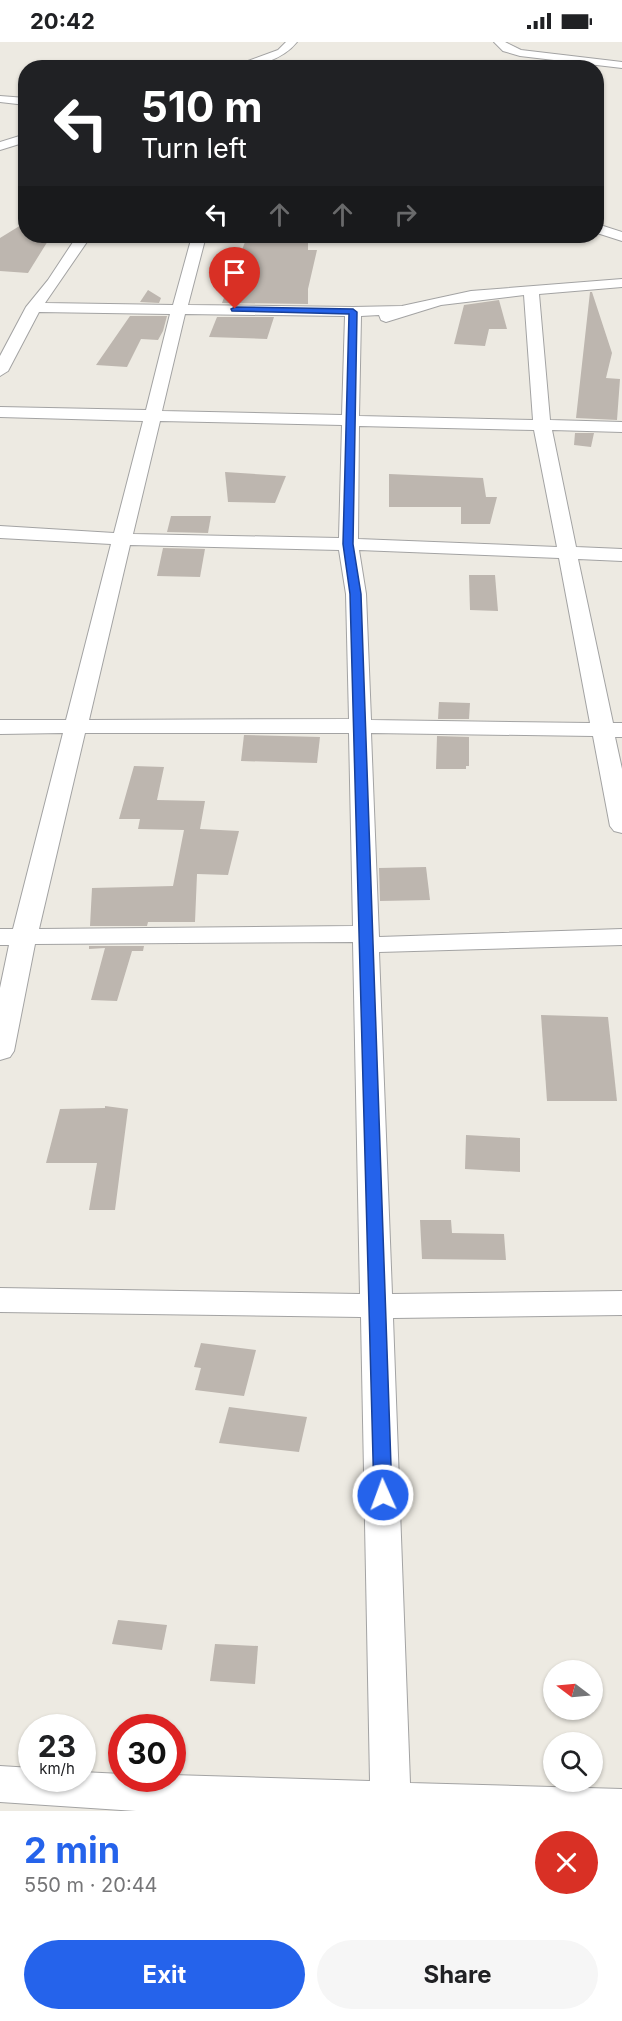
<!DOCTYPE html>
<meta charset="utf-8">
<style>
:root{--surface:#fff;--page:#f6f6f6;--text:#202124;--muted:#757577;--accent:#2563eb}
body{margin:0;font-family:Inter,sans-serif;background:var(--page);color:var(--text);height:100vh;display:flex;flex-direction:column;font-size:22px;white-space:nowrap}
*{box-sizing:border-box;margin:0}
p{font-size:20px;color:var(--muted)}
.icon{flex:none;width:33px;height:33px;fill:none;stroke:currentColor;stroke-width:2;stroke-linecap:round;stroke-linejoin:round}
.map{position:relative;height:1769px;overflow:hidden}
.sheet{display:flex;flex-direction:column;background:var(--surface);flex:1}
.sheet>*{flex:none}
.guide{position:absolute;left:18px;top:18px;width:586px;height:183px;border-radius:24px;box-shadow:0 2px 4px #0004;background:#202124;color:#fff;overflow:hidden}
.needle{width:39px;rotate:286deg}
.buttons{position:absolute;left:543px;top:1618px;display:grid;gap:12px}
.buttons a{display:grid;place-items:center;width:60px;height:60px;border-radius:50%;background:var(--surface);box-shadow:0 2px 4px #0004;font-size:30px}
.speed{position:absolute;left:18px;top:1672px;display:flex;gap:12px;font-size:30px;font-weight:700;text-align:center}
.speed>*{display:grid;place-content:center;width:78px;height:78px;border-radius:50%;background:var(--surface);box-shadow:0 2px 4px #0004;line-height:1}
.speed small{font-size:15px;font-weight:400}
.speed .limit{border:9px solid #d22;background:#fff;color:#111}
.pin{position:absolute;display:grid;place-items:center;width:51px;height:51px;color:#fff;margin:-62px -26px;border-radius:50% 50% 50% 0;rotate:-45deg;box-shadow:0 0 6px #0007}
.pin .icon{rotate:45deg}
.me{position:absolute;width:66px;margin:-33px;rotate:358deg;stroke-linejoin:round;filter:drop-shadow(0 0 4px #0008)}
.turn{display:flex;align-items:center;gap:21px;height:126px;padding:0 24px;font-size:27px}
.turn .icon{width:78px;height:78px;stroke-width:2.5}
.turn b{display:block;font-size:42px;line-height:51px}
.lanes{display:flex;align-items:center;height:57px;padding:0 24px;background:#0003;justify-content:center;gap:30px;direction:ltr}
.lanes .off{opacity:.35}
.round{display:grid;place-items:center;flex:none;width:63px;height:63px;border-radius:32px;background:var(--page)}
.head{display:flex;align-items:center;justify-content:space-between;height:102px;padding:0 24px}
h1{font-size:36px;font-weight:700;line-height:45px;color:var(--accent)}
.primary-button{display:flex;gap:12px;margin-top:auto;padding:12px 24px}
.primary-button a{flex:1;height:69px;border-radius:36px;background:var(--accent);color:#fff;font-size:24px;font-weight:700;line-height:69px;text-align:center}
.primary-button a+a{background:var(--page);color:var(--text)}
.status{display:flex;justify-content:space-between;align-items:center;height:42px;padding:0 30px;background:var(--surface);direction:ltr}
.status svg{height:16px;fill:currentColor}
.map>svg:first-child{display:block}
.building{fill:#bdb6af}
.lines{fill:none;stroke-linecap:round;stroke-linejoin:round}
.minor-casing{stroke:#a3a3a3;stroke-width:2}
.minor{fill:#fff;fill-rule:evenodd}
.route{fill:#2563eb;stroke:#184099;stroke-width:1.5}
</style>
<div class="status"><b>20:42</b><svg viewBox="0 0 49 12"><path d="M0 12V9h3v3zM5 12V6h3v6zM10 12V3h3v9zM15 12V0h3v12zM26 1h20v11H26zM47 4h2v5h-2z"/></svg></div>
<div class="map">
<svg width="622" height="1769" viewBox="0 0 622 1769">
<rect width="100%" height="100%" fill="#edeae2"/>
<g class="building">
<path d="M 26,180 L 26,194 L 51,194 L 28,231 L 0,229 L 0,196 Z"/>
<path d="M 245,200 L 308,200 L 308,208 L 317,208 L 308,247 L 308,262 L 222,261 Z"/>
<path d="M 148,248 L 161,256 L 159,261 L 140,260 Z"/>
<path d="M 590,250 L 592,250 L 612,311 L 606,336 L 620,337 L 617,378 L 576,376 Z"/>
<path d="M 499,258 L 507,287 L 489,287 L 485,304 L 454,302 L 464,263 Z"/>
<path d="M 130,274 L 167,274 L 163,289 L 158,298 L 141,297 L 127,325 L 96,323 Z"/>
<path d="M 217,275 L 274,275 L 267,297 L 209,295 Z"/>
<path d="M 575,391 L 594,391 L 591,405 L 574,403 Z"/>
<path d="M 225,430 L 286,434 L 275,461 L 228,460 Z"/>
<path d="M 389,432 L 483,436 L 486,455 L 497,455 L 490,482 L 461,482 L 461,465 L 389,465 Z"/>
<path d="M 171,474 L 211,474 L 208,491 L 167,490 Z"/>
<path d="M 163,506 L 205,507 L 200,535 L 157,534 Z"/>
<path d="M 469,533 L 495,533 L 498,569 L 470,568 Z"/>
<path d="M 439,660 L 470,661 L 469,677 L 438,677 Z"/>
<path d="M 244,693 L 320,695 L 317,721 L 241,719 Z"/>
<path d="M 437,694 L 469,695 L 469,724 L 466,724 L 466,727 L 436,727 Z"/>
<path d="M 134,724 L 164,725 L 157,758 L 205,759 L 200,787 L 239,789 L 228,833 L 197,832 L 195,880 L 148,880 L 147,884 L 90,884 L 92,846 L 173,844 L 184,788 L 138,787 L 140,777 L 119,777 Z"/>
<path d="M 426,825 L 430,858 L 380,859 L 379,826 Z"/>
<path d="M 89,904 L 144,904 L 143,909 L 132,909 L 117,959 L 91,958 L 105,906 L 89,907 Z"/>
<path d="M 541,973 L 608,975 L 617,1059 L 547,1059 Z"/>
<path d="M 105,1064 L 128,1067 L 115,1168 L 89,1168 L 97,1121 L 46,1121 L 60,1067 L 105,1066 Z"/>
<path d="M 466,1093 L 520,1096 L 520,1130 L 465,1127 Z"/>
<path d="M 420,1178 L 451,1178 L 452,1191 L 504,1192 L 506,1218 L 422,1217 Z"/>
<path d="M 201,1301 L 256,1308 L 244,1354 L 195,1348 L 201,1326 L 194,1325 Z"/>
<path d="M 229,1365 L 307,1375 L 299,1410 L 219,1401 Z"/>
<path d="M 118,1578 L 167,1583 L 162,1608 L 112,1602 Z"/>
<path d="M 215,1602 L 258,1604 L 255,1642 L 210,1639 Z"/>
</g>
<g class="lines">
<g class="minor-casing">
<g id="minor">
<path d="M 286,0 L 297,0 C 282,19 253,26 229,26 L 278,8 Z"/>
<path d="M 494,0 L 505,0 L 521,8 L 622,20 L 622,26 L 520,14 L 503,9 Z"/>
<path d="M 0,54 L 26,56 L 26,63 L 0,60 Z"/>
<path d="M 26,92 L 26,100 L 0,108 L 0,100 Z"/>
<path d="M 597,182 L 622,190 L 622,199 L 597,191 Z"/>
<path d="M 77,194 L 91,194 L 45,261 L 173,263 L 192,194 L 206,194 L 188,263 L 353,265 L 402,264 L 471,249 L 622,237 L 622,245 L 539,252 L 550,378 L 622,380 L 622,390 L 552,388 L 576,505 L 622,507 L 622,519 L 578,517 L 613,681 L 622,681 L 622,695 L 615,695 L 622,727 L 622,791 L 614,789 L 610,784 L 593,694 L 371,691 L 379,895 L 622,887 L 622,903 L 379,910 L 392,1252 L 622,1249 L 622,1273 L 393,1276 L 410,1741 L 622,1747 L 622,1769 L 136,1769 L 0,1760 L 0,1724 L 32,1726 L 32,1737 L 82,1737 L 82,1730 L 122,1732 L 122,1737 L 172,1737 L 172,1733 L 370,1739 L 361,1275 L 0,1270 L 0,1246 L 360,1252 L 353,900 L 35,902 L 14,1009 L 10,1015 L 0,1018 L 0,946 L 9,903 L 0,903 L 0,887 L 13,887 L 63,691 L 0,692 L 0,678 L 66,678 L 111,502 L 0,496 L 0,484 L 114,491 L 143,379 L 0,375 L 0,365 L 146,368 L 170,272 L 39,270 L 8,329 L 0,334 L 0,314 L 26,265 L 48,238 ZM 524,253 L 533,378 L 359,374 L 361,274 L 379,273 L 381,278 L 386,280 L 441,263 ZM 185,272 L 345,274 L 342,373 L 162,369 ZM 160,379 L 342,383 L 339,496 L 133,492 ZM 359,384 L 534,388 L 557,505 L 358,497 ZM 130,503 L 339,508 L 346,552 L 349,677 L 89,678 ZM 359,508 L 559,516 L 590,681 L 371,678 L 366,552 ZM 85,691 L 349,691 L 353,884 L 39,887 Z"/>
</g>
</g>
<use href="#minor" class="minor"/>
</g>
<path class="route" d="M 235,265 L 353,267 L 357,270 L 353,502 L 361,552 L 392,1453 L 390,1458 L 383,1461 L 376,1458 L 374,1453 L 350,552 L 343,502 L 349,272 L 232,269 L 231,267 Z"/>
</svg>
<div class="buttons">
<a><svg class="needle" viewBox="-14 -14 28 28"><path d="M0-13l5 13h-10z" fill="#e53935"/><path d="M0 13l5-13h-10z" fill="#757577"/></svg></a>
<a><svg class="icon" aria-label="search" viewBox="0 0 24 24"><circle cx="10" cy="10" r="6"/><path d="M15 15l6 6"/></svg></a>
</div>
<div class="speed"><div>23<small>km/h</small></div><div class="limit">30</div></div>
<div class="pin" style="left:235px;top:267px;background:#d93025"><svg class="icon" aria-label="arrive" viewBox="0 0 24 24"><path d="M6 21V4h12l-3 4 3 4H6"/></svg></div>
<svg class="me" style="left:383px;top:1453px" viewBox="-20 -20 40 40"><circle r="17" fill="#2563eb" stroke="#fff" stroke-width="3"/><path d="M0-11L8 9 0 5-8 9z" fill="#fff"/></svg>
<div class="guide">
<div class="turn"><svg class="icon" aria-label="left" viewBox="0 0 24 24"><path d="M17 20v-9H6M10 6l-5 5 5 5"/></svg><div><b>510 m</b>Turn left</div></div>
<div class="lanes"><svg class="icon" aria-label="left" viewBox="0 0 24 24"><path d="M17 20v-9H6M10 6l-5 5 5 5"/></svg><svg class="icon off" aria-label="ahead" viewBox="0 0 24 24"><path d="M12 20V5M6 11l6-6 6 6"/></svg><svg class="icon off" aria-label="ahead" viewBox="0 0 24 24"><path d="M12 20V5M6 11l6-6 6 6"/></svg><svg class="icon off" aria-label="right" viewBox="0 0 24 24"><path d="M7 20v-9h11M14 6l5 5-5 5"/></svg></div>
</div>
</div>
<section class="sheet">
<div class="head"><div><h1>2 min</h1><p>550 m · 20:44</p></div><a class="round" style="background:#d93025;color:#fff"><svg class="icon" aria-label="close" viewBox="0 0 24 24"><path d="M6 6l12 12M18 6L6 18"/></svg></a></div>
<div class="primary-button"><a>Exit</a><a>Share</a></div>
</section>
